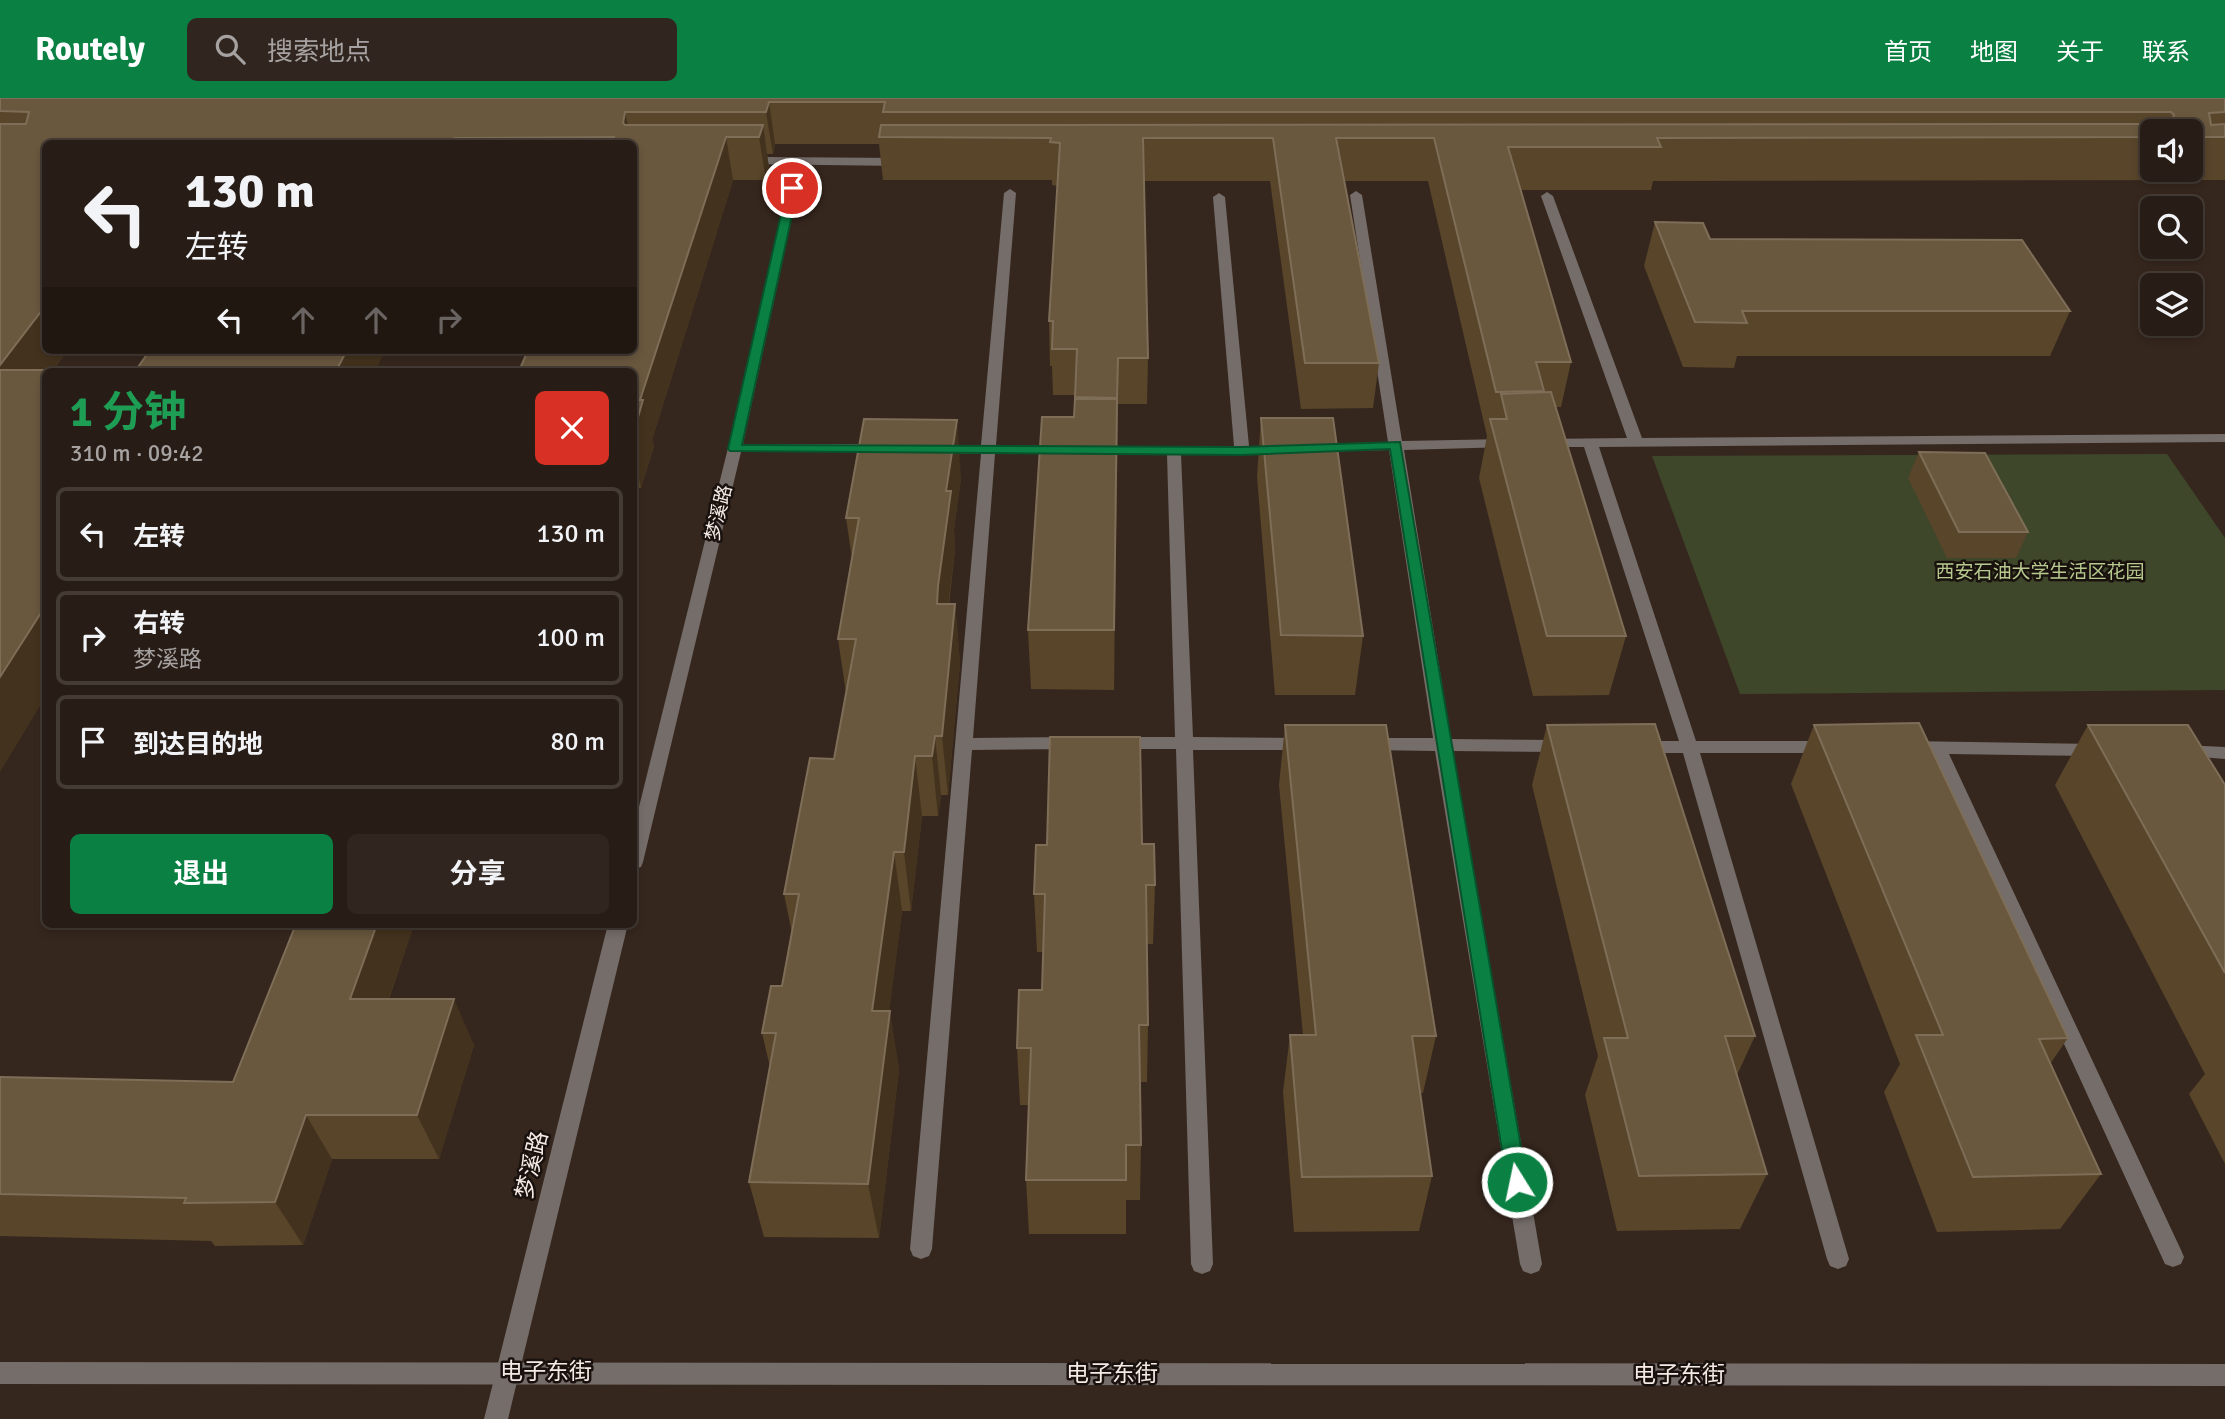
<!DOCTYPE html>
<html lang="zh">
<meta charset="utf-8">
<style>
:root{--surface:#281d16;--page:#30261f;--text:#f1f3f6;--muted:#a5a2a1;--line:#443b35;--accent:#0b8043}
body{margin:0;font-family:Signika,"Noto Sans SC",sans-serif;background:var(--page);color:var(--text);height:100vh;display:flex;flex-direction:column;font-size:26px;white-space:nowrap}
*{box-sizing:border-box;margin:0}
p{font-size:23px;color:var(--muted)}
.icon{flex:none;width:38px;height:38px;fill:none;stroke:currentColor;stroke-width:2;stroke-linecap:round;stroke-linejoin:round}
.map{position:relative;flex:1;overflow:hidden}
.details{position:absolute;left:42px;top:270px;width:595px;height:560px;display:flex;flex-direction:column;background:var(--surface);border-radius:10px;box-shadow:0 4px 10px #0003,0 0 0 2px var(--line)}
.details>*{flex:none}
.hud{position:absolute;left:42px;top:42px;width:595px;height:214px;border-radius:10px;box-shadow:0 4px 10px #0003,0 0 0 2px var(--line);background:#281d16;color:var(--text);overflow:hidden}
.fabs{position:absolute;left:2140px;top:21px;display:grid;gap:14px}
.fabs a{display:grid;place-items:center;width:63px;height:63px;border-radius:10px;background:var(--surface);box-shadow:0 4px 10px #0003,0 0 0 2px var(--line);font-size:35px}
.pin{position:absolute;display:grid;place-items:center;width:60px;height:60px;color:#fff;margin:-30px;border:4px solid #fff;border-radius:50%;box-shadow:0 2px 7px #0007}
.me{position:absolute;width:77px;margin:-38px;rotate:350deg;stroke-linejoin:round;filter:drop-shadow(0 0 5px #0008)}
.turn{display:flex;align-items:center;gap:24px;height:147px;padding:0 28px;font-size:32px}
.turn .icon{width:91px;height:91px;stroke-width:2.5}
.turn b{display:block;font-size:49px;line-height:60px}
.lanes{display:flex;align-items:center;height:66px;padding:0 28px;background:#0003;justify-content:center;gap:35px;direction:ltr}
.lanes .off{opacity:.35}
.round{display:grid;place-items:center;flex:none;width:74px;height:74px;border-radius:10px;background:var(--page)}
.overview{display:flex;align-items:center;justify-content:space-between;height:119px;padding:0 28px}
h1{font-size:42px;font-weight:700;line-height:52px;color:#1e9e55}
.primary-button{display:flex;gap:14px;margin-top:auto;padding:14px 28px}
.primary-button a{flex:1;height:80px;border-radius:10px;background:var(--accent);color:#fff;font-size:28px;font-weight:700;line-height:80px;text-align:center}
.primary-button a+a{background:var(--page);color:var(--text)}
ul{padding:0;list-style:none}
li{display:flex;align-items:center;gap:21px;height:94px;margin:0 14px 10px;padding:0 14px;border:4px solid var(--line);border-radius:10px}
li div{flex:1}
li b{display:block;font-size:26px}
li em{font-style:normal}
header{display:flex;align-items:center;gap:42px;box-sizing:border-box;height:98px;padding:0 35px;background:var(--accent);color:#fff}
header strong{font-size:33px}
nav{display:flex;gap:38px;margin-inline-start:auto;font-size:24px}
.search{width:490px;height:63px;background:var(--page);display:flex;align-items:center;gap:18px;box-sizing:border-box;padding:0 24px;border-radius:10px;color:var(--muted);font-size:26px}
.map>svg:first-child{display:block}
.green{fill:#3f472a}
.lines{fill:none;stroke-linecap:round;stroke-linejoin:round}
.minor{fill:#756d69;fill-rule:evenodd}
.tertiary{fill:#756d69;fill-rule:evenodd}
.wall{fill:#58452a;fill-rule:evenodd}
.shaded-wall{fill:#43321d}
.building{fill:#69573e;stroke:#7e6e58;stroke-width:2}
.route{fill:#0b8043;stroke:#07532c;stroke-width:2}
.labels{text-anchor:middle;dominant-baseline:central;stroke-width:5;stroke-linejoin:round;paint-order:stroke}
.street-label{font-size:19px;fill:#f4e9e4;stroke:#18110d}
.park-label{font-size:19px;fill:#b7c98e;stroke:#18110d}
.near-street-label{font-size:23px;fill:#f4e9e4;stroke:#18110d}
</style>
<header>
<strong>Routely</strong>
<div class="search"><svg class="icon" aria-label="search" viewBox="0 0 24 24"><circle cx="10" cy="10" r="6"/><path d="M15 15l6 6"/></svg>搜索地点</div>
<nav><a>首页</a><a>地图</a><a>关于</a><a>联系</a></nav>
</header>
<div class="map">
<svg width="2225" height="1321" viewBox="0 0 2225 1321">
<rect width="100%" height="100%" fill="#36271e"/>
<path class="green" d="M 2167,356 L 2225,440 L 2225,592 L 1740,596 L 1652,358 Z"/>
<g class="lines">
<g class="minor">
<path d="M 794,61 L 804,64 L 743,346 L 881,346 L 888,350 L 881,354 L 741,354 L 643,764 L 641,769 L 634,771 L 634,729 L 728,350 Z"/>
<path d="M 1010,91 L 1016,95 L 996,347 L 1063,348 L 1070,352 L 1063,356 L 995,356 L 973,640 L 1074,639 L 1083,645 L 1074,651 L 972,652 L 932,1151 L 929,1158 L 921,1161 L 913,1158 L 910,1151 L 981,356 L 937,355 L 930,351 L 937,347 L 981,347 L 1004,95 Z"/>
<path d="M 1356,93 L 1362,97 L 1402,343 L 1508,341 L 1515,345 L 1508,349 L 1404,352 L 1451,641 L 1564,642 L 1573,648 L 1564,654 L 1453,653 L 1542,1166 L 1539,1173 L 1531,1176 L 1523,1173 L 1520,1166 L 1435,653 L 1368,652 L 1359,646 L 1368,640 L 1433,640 L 1389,352 L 1315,354 L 1308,350 L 1315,346 L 1388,344 L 1350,97 Z"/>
<path d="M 1547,94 L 1553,98 L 1642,340 L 2225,336 L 2225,344 L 1599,349 L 1696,643 L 1830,643 L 1839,649 L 1830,655 L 1700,655 L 1849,1161 L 1846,1168 L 1838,1171 L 1830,1168 L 1827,1161 L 1683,655 L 1641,655 L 1632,649 L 1641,643 L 1679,643 L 1584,349 L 1543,349 L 1536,345 L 1543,341 L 1627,340 L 1541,98 Z"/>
<path d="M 1219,95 L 1225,99 L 1249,348 L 1280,348 L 1287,352 L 1280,356 L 1181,356 L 1193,639 L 1305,640 L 1314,646 L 1305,652 L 1193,652 L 1213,1166 L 1210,1173 L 1202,1176 L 1194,1173 L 1191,1166 L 1176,651 L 1119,651 L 1110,645 L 1119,639 L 1175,639 L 1167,356 L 1095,356 L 1088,352 L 1095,348 L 1234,348 L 1213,99 Z"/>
<path d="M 1907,643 L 2096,646 L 2105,652 L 2096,658 L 1949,656 L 2181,1152 L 2184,1159 L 2181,1166 L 2173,1169 L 2165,1166 L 1931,656 L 1901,653 L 1898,649 Z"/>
<path d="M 2183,647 L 2225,649 L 2225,661 L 2177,657 L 2174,653 Z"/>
<path d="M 608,826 L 628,826 L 508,1321 L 484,1321 Z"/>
</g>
<g class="tertiary">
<path d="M 746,59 L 903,60 L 909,64 L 903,68 L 742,66 L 740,63 Z"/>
<path d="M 0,1264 L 2225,1266 L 2225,1288 L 0,1286 Z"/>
</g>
</g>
<g class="wall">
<path d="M 0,0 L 2225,0 L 2225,82 L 1653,83 L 1651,92 L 1521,92 L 1571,264 L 1561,309 L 1556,309 L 1626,538 L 1609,597 L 1533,598 L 1479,380 L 1487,338 L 1428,83 L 1344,83 L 1379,265 L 1373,310 L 1301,311 L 1270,83 L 1144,83 L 1148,260 L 1147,306 L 1118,306 L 1114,592 L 1031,591 L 1028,532 L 1074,319 L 1075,301 L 1075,297 L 1053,297 L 1052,268 L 1050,268 L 1049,223 L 1058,88 L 1052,87 L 1052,82 L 883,82 L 879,46 L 775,46 L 773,56 L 767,56 L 769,70 L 766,82 L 733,82 L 652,342 L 654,348 L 641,390 L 634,390 L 634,46 L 46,46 L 46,252 L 68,252 L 53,272 L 136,272 L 385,252 L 375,273 L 46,273 L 0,674 ZM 2152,33 L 2191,33 L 2191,72 L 2152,72 Z"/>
<path d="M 1655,124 L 1710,141 L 2070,213 L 2050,258 L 1737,258 L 1734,270 L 1683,269 L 1644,168 Z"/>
<path d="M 1261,320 L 1363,538 L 1355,597 L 1275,597 L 1257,379 Z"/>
<path d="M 1919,354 L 2028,434 L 2016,460 L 1947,460 L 1908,380 Z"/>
<path d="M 961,380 L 954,431 L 955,452 L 949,506 L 955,506 L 960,565 L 948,697 L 941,697 L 938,718 L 922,718 L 911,813 L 902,813 L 889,913 L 899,971 L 879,1140 L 764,1139 L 749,1084 L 770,969 L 762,935 L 782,888 L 792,835 L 784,796 L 834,661 L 846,595 L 838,541 L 852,460 L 846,420 Z"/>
<path d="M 1285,627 L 1436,938 L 1423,995 L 1420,995 L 1432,1078 L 1419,1133 L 1294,1134 L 1283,994 L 1290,937 L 1303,937 L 1279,687 Z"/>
<path d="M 1547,627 L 1755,938 L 1737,977 L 1767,1076 L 1740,1131 L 1617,1133 L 1585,997 L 1598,958 L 1532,687 Z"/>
<path d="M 1814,627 L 2068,940 L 2050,966 L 2101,1076 L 2060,1131 L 1937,1134 L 1884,994 L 1900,966 L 1791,686 Z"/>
<path d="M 2088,627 L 2225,687 L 2225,1066 L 2189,996 L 2205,976 L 2055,687 Z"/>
<path d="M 1142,746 L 1155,787 L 1153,846 L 1147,846 L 1148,927 L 1147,984 L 1140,984 L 1141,1047 L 1140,1102 L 1126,1102 L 1126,1136 L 1029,1136 L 1026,1082 L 1029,1007 L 1020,1007 L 1017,950 L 1042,892 L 1043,854 L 1037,854 L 1034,796 L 1047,747 Z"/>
<path d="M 296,826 L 414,826 L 389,901 L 474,947 L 439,1061 L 332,1061 L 303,1147 L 215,1148 L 211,1143 L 0,1138 L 0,979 L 233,984 Z"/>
</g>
<g class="shaded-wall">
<path d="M 769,4 L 775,46 L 773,56 L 766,14 Z"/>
<path d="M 625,14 L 632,46 L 623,25 Z"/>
<path d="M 763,27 L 769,70 L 766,82 L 759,39 Z"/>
<path d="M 726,39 L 733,82 L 652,342 L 654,348 L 641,390 L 634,357 L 634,333 L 640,302 Z"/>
<path d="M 46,207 L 46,252 L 68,252 L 52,273 L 0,281 L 0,267 Z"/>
<path d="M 347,252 L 385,252 L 375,273 L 336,273 Z"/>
<path d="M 1117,301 L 1117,359 L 1114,592 L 1114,532 Z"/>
<path d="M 957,322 L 961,380 L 954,431 L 955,452 L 943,548 L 937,506 L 938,488 L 946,393 Z"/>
<path d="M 955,506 L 960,565 L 948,697 L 942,638 Z"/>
<path d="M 46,507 L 46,598 L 0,674 L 0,579 Z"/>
<path d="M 935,638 L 941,697 L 938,718 L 932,658 Z"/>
<path d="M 915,658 L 922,718 L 911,813 L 904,754 Z"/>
<path d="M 894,754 L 902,813 L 882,970 L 872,913 Z"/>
<path d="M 377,826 L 414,826 L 373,947 L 350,901 Z"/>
<path d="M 454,901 L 474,947 L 439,1061 L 417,1017 Z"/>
<path d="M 890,913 L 899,971 L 879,1140 L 868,1086 Z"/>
<path d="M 306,1017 L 332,1061 L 303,1147 L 275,1104 Z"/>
</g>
<g class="building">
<path d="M 0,0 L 2225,0 L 2225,14 L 2209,15 L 2211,27 L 2225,26 L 2225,39 L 2191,39 L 2191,33 L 2152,33 L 2152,39 L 1657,40 L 1661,49 L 1508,49 L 1571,264 L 1536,264 L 1544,293 L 1496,294 L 1434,40 L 1336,40 L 1379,265 L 1305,265 L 1273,40 L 1143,40 L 1148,260 L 1118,260 L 1117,300 L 1075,299 L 1077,251 L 1052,251 L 1053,223 L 1049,223 L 1060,45 L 1050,44 L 1051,40 L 879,39 L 881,27 L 2171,26 L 2174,17 L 2171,14 L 883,14 L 885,4 L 769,4 L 766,14 L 625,14 L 623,25 L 625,27 L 763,27 L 759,39 L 726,39 L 640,302 L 643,302 L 634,333 L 634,273 L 519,273 L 528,252 L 634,252 L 634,46 L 611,46 L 614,39 L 455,40 L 452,46 L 46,46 L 46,207 L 0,267 L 0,26 L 26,26 L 29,14 L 0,13 Z"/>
<path d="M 1655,124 L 1703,125 L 1710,141 L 2022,142 L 2070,213 L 1742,213 L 1747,225 L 1695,224 Z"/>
<path d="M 150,252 L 347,252 L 336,273 L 46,273 L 46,507 L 0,579 L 0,272 L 136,272 Z"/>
<path d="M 1551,294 L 1626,538 L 1547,538 L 1490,321 L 1507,321 L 1501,296 Z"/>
<path d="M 1075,301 L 1117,301 L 1114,532 L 1028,532 L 1042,319 L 1074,319 Z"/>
<path d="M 1261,320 L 1333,320 L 1363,538 L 1281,537 Z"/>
<path d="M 864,321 L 957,322 L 946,393 L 951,393 L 938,488 L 937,506 L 955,506 L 942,638 L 935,638 L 932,658 L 915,658 L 904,754 L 894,754 L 872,913 L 890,913 L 868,1086 L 749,1084 L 776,935 L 762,935 L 771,888 L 782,888 L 799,796 L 784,796 L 810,660 L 834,661 L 856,541 L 838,541 L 859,420 L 846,420 Z"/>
<path d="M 1919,354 L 1985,355 L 2028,434 L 1959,434 Z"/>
<path d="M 1919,625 L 2068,940 L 2039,941 L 2101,1076 L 1973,1079 L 1916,937 L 1943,937 L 1814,627 Z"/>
<path d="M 1655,626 L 1755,938 L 1725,938 L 1767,1076 L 1639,1078 L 1604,940 L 1628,940 L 1547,627 Z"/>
<path d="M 1285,627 L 1386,627 L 1436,938 L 1412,938 L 1432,1078 L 1302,1079 L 1290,937 L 1316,937 Z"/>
<path d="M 2088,627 L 2188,627 L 2225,687 L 2225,875 Z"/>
<path d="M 1050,639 L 1140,639 L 1142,746 L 1154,746 L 1155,787 L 1146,787 L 1148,927 L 1139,927 L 1141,1047 L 1126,1047 L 1126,1082 L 1026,1082 L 1031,950 L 1017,950 L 1019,892 L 1042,892 L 1045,796 L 1034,796 L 1036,747 L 1047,747 Z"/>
<path d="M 296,826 L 377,826 L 350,901 L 454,901 L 417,1017 L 306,1017 L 275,1104 L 184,1105 L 186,1100 L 0,1096 L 0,979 L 233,984 Z"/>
</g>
<path class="route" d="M 792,86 L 798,90 L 742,347 L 1242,349 L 1400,344 L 1527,1084 L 1524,1090 L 1517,1093 L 1510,1090 L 1507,1084 L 1390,351 L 1242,357 L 730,353 L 728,351 L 787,90 Z"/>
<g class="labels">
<g class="street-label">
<text transform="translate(719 415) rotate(-76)">梦溪路</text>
</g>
<g class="park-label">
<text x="2040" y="474">西安石油大学生活区花园</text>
</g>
<g class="near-street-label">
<text transform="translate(532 1067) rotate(-76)">梦溪路</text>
<text x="546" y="1273">电子东街</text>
<text x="1112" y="1275">电子东街</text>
<text x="1679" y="1276">电子东街</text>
</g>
</g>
</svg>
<div class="fabs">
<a><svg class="icon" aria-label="sound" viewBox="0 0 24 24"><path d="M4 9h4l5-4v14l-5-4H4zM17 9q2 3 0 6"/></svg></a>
<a><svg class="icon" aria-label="search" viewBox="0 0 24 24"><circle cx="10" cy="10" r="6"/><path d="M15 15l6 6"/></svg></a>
<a><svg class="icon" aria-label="layers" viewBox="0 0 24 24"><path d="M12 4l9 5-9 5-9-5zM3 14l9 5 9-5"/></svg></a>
</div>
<div class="pin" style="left:792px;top:90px;background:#d93025"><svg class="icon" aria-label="arrive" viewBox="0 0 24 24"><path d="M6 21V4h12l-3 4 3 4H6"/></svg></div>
<svg class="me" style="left:1517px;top:1084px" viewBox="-20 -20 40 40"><circle r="17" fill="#0b8043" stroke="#fff" stroke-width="3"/><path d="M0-11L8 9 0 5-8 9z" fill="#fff"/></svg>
<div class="hud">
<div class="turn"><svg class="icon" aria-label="left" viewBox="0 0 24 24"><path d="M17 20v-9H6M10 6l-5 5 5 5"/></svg><div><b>130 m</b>左转</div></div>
<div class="lanes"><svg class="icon" aria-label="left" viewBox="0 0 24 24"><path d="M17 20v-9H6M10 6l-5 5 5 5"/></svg><svg class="icon off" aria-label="ahead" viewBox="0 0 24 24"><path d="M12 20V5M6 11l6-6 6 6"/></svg><svg class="icon off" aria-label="ahead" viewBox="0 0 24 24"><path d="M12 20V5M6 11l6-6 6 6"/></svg><svg class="icon off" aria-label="right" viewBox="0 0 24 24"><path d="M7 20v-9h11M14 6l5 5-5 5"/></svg></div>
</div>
<section class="details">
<div class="overview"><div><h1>1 分钟</h1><p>310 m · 09:42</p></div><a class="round" style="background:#d93025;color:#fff"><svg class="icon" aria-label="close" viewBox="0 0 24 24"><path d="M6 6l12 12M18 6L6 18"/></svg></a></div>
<ul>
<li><svg class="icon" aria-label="left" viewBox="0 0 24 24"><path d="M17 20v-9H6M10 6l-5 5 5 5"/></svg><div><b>左转</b></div><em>130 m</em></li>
<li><svg class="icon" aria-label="right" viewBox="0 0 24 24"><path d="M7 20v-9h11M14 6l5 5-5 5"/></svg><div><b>右转</b><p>梦溪路</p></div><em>100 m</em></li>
<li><svg class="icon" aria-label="arrive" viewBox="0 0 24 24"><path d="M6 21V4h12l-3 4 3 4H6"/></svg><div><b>到达目的地</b></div><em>80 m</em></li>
</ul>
<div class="primary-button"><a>退出</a><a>分享</a></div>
</section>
</div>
